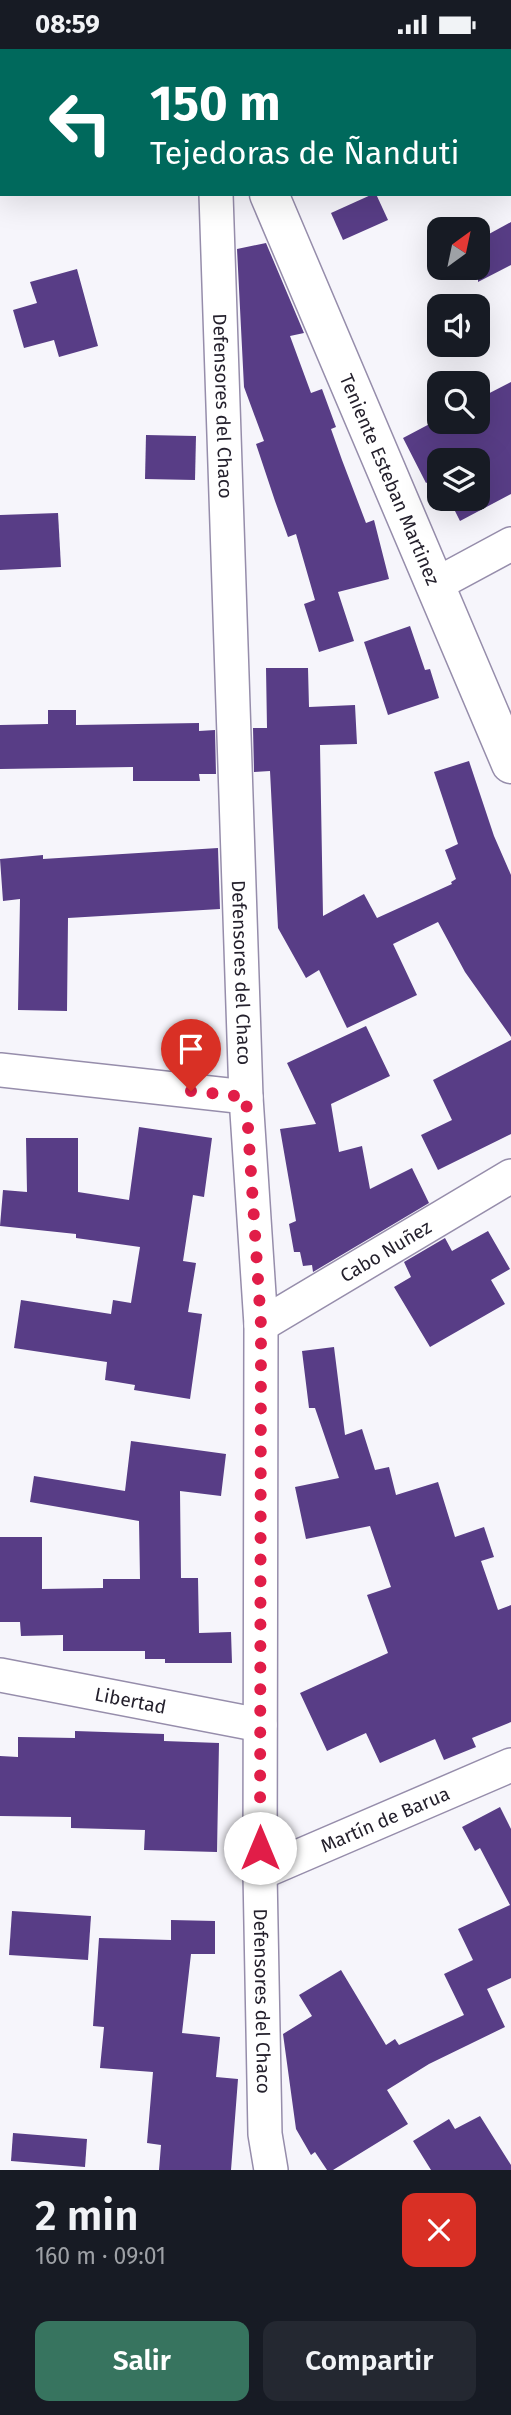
<!DOCTYPE html>
<html lang="es">
<meta charset="utf-8">
<style>
:root{--surface:#171b24;--page:#242831;--text:#f1f3f6;--muted:#9ea1a6;--accent:#37745f}
body{margin:0;font-family:"Fira Sans",sans-serif;background:var(--page);color:var(--text);height:100vh;display:flex;flex-direction:column;font-size:26px;white-space:nowrap}
*{box-sizing:border-box;margin:0}
p{font-size:23px;color:var(--muted)}
.icon{flex:none;width:38px;height:38px;fill:none;stroke:currentColor;stroke-width:2;stroke-linecap:round;stroke-linejoin:round}
.map{position:relative;height:2121px;overflow:hidden}
.drawer{display:flex;flex-direction:column;background:var(--surface);flex:1}
.drawer>*{flex:none}
.top-card{position:absolute;left:0px;top:0px;width:511px;height:147px;box-shadow:0 7px 28px #0002;background:#00695c;color:#fff;overflow:hidden}
.needle{width:46px;rotate:33deg}
.fabs{position:absolute;left:427px;top:168px;display:grid;gap:14px}
.fabs a{display:grid;place-items:center;width:63px;height:63px;border-radius:14px;background:var(--surface);box-shadow:0 7px 28px #0002;font-size:35px}
.pin{position:absolute;display:grid;place-items:center;width:60px;height:60px;color:#fff;margin:-72px -30px;border-radius:50% 50% 50% 0;rotate:-45deg;box-shadow:0 0 7px #0007}
.pin .icon{rotate:45deg}
.me{position:absolute;width:77px;margin:-38px;rotate:0deg;stroke-linejoin:round;filter:drop-shadow(0 0 5px #0008)}
.turn{display:flex;align-items:center;gap:24px;height:147px;padding:0 35px;font-size:32px}
.turn .icon{width:91px;height:91px;stroke-width:2.5}
.turn b{display:block;font-size:49px;line-height:60px}
.round{display:grid;place-items:center;flex:none;width:74px;height:74px;border-radius:14px;background:var(--page)}
.summary{display:flex;align-items:center;justify-content:space-between;height:119px;padding:0 35px}
h1{font-size:42px;font-weight:600;line-height:52px}
.primary-button{display:flex;gap:14px;margin-top:auto;padding:14px 35px}
.primary-button a{flex:1;height:80px;border-radius:14px;background:var(--accent);color:#fff;font-size:28px;font-weight:600;line-height:80px;text-align:center}
.primary-button a+a{background:var(--page);color:var(--text)}
.status{display:flex;justify-content:space-between;align-items:center;height:49px;padding:0 35px;background:var(--surface);direction:ltr}
.status svg{height:19px;fill:currentColor}
.map>svg:first-child{display:block}
.building{fill:#583d86}
.lines{fill:none;stroke-linecap:round;stroke-linejoin:round}
.service-casing{stroke:#968dab;stroke-width:20}
.minor-casing{stroke:#968dab;stroke-width:36}
.tertiary-casing{stroke:#968dab;stroke-width:41}
.service{stroke:#fff;stroke-width:18}
.minor{stroke:#fff;stroke-width:33}
.tertiary{stroke:#fff;stroke-width:38}
.route{stroke:#e11d48;stroke-width:12;stroke-dasharray:0 21.6}
.labels{text-anchor:middle;dominant-baseline:central;stroke-width:7;stroke-linejoin:round;paint-order:stroke}
.street-label{font-size:19px;fill:#24202c;stroke:#fff}
</style>
<div class="status"><b>08:59</b><svg viewBox="0 0 49 12"><path d="M0 12V9h3v3zM5 12V6h3v6zM10 12V3h3v9zM15 12V0h3v12zM26 1h20v11H26zM47 4h2v5h-2z"/></svg></div>
<div class="map">
<svg width="511" height="2121" viewBox="0 0 511 2121">
<rect width="100%" height="100%" fill="#f6f5fb"/>
<g class="building">
<path d="M 373,145 L 376,145 L 388,171 L 343,191 L 331,164 Z"/>
<path d="M 511,173 L 511,216 L 478,233 L 478,191 Z"/>
<path d="M 266,194 L 304,284 L 290,287 L 311,344 L 322,340 L 336,378 L 331,380 L 342,411 L 366,474 L 374,471 L 389,530 L 338,543 L 354,592 L 319,603 L 304,555 L 315,551 L 296,485 L 288,488 L 275,452 L 256,395 L 264,392 L 244,338 L 237,200 Z"/>
<path d="M 77,220 L 98,297 L 59,308 L 54,291 L 24,299 L 13,261 L 37,254 L 30,233 Z"/>
<path d="M 511,333 L 511,445 L 460,472 L 449,450 L 478,450 L 478,411 L 439,411 L 439,432 L 437,428 L 426,434 L 403,389 L 439,370 L 439,373 L 478,373 L 478,350 Z"/>
<path d="M 146,386 L 196,387 L 195,431 L 145,430 Z"/>
<path d="M 58,464 L 61,518 L 0,521 L 0,466 Z"/>
<path d="M 410,577 L 425,621 L 430,620 L 439,649 L 388,666 L 364,593 Z"/>
<path d="M 266,619 L 308,619 L 309,658 L 355,656 L 357,695 L 320,696 L 323,867 L 364,845 L 377,869 L 452,835 L 451,833 L 456,830 L 445,801 L 458,795 L 434,723 L 469,712 L 494,787 L 511,826 L 511,988 L 465,923 L 438,873 L 393,895 L 417,946 L 347,979 L 319,921 L 306,929 L 278,879 L 270,722 L 254,723 L 253,679 L 267,679 Z"/>
<path d="M 48,661 L 76,661 L 76,676 L 199,674 L 199,682 L 215,681 L 216,725 L 199,725 L 200,732 L 133,732 L 133,718 L 0,720 L 0,676 L 48,675 Z"/>
<path d="M 218,799 L 220,860 L 68,869 L 67,962 L 18,961 L 20,850 L 3,852 L 0,810 L 43,806 L 43,810 Z"/>
<path d="M 366,977 L 390,1027 L 331,1055 L 339,1103 L 362,1097 L 370,1140 L 412,1119 L 429,1154 L 313,1223 L 312,1216 L 303,1217 L 300,1203 L 294,1203 L 289,1175 L 296,1172 L 280,1080 L 316,1075 L 287,1014 Z"/>
<path d="M 511,991 L 511,1085 L 438,1121 L 421,1086 L 452,1071 L 433,1031 Z"/>
<path d="M 139,1078 L 212,1089 L 204,1148 L 193,1146 L 183,1212 L 196,1214 L 188,1263 L 202,1265 L 190,1350 L 134,1341 L 135,1336 L 105,1331 L 107,1313 L 14,1299 L 21,1251 L 111,1265 L 113,1251 L 131,1254 L 140,1198 L 76,1189 L 76,1185 L 0,1177 L 3,1141 L 27,1143 L 26,1089 L 78,1089 L 78,1143 L 129,1151 Z"/>
<path d="M 488,1182 L 510,1220 L 491,1231 L 505,1255 L 430,1298 L 394,1238 L 411,1228 L 404,1213 L 445,1189 L 452,1202 Z"/>
<path d="M 334,1298 L 345,1386 L 362,1380 L 375,1421 L 389,1418 L 396,1446 L 438,1433 L 455,1488 L 484,1478 L 494,1508 L 481,1512 L 498,1561 L 511,1556 L 511,1673 L 472,1689 L 476,1698 L 444,1711 L 435,1690 L 380,1714 L 366,1684 L 327,1702 L 300,1644 L 388,1604 L 367,1546 L 391,1538 L 370,1477 L 306,1490 L 295,1438 L 339,1429 L 315,1359 L 309,1359 L 302,1302 Z"/>
<path d="M 131,1392 L 226,1405 L 221,1447 L 180,1442 L 181,1529 L 198,1529 L 199,1584 L 231,1583 L 232,1614 L 165,1614 L 165,1610 L 145,1610 L 145,1602 L 63,1602 L 63,1586 L 21,1587 L 20,1573 L 0,1573 L 0,1488 L 42,1488 L 42,1540 L 103,1539 L 103,1530 L 140,1530 L 139,1472 L 30,1453 L 34,1427 L 125,1442 Z"/>
<path d="M 75,1682 L 164,1685 L 164,1692 L 219,1694 L 217,1803 L 144,1801 L 145,1781 L 71,1779 L 71,1768 L 0,1767 L 0,1707 L 18,1708 L 18,1688 L 75,1689 Z"/>
<path d="M 500,1758 L 511,1780 L 511,1929 L 487,1940 L 505,1978 L 429,2015 L 387,2041 L 408,2075 L 333,2121 L 327,2121 L 315,2103 L 311,2106 L 296,2080 L 283,1985 L 312,1967 L 299,1946 L 341,1921 L 386,1996 L 395,1990 L 399,1996 L 464,1966 L 444,1925 L 473,1911 L 458,1880 L 510,1856 L 480,1799 L 475,1802 L 462,1778 Z"/>
<path d="M 12,1862 L 91,1867 L 88,1911 L 9,1906 Z"/>
<path d="M 171,1871 L 215,1872 L 215,1905 L 191,1905 L 182,1984 L 220,1988 L 216,2028 L 238,2030 L 231,2121 L 159,2121 L 161,2096 L 147,2094 L 153,2023 L 100,2019 L 104,1978 L 93,1977 L 99,1889 L 171,1891 Z"/>
<path d="M 480,2067 L 511,2116 L 511,2121 L 431,2121 L 413,2092 L 449,2070 L 455,2080 Z"/>
<path d="M 13,2084 L 87,2090 L 85,2118 L 11,2112 Z"/>
</g>
<g class="lines">
<g class="service-casing">
<path id="service" d="M 465,2 L 469,0"/>
</g>
<g class="minor-casing">
<g id="minor">
<path id="s1" d="M 216,145 L 246,1048 L 261,1276 L 260,1824 L 265,2085 L 271,2121"/>
<path d="M 435,536 L 511,495"/>
<path d="M 0,1021 L 246,1048"/>
<path id="s2" d="M 261,1276 L 511,1127"/>
<path id="s3" d="M 0,1626 L 260,1676"/>
<path id="s4" d="M 260,1824 L 511,1716"/>
</g>
</g>
<g class="tertiary-casing">
<g id="tertiary">
<path d="M 206,0 L 207,2"/>
<path id="s5" d="M 269,145 L 511,715"/>
</g>
</g>
<use href="#service" class="service"/>
<use href="#minor" class="minor"/>
<use href="#tertiary" class="tertiary"/>
</g>
<g class="lines">
<path class="route" d="M 191,1042 L 246,1048 L 261,1276 L 260,1799"/>
</g>
<g class="labels">
<g class="street-label">
<text stroke="none"><textPath href="#s1" startOffset="212">Defensores del Chaco</textPath></text>
<text stroke="none"><textPath href="#s5" startOffset="310">Teniente Esteban Martinez</textPath></text>
<text stroke="none"><textPath href="#s1" startOffset="779">Defensores del Chaco</textPath></text>
<text stroke="none"><textPath href="#s2" startOffset="145">Cabo Nuñez</textPath></text>
<text stroke="none"><textPath href="#s3" startOffset="133">Libertad</textPath></text>
<text stroke="none"><textPath href="#s4" startOffset="136">Martín de Barua</textPath></text>
<text stroke="none"><textPath href="#s1" startOffset="1808">Defensores del Chaco</textPath></text>
</g>
</g>
</svg>
<div class="fabs">
<a><svg class="needle" viewBox="-14 -14 28 28"><path d="M0-13l5 13h-10z" fill="#e53935"/><path d="M0 13l5-13h-10z" fill="#9ea1a6"/></svg></a>
<a><svg class="icon" aria-label="sound" viewBox="0 0 24 24"><path d="M4 9h4l5-4v14l-5-4H4zM17 9q2 3 0 6"/></svg></a>
<a><svg class="icon" aria-label="search" viewBox="0 0 24 24"><circle cx="10" cy="10" r="6"/><path d="M15 15l6 6"/></svg></a>
<a><svg class="icon" aria-label="layers" viewBox="0 0 24 24"><path d="M12 4l9 5-9 5-9-5zM3 14l9 5 9-5"/></svg></a>
</div>
<div class="pin" style="left:191px;top:1042px;background:#d93025"><svg class="icon" aria-label="arrive" viewBox="0 0 24 24"><path d="M6 21V4h12l-3 4 3 4H6"/></svg></div>
<svg class="me" style="left:260px;top:1799px" viewBox="-20 -20 40 40"><circle r="19" fill="#fff"/><path d="M0-13L10 11 0 6-10 11z" fill="#e11d48"/></svg>
<div class="top-card">
<div class="turn"><svg class="icon" aria-label="left" viewBox="0 0 24 24"><path d="M17 20v-9H6M10 6l-5 5 5 5"/></svg><div><b>150 m</b>Tejedoras de Ñanduti</div></div>
</div>
</div>
<section class="drawer">
<div class="summary"><div><h1>2 min</h1><p>160 m · 09:01</p></div><a class="round" style="background:#d93025;color:#fff"><svg class="icon" aria-label="close" viewBox="0 0 24 24"><path d="M6 6l12 12M18 6L6 18"/></svg></a></div>
<div class="primary-button"><a>Salir</a><a>Compartir</a></div>
</section>
